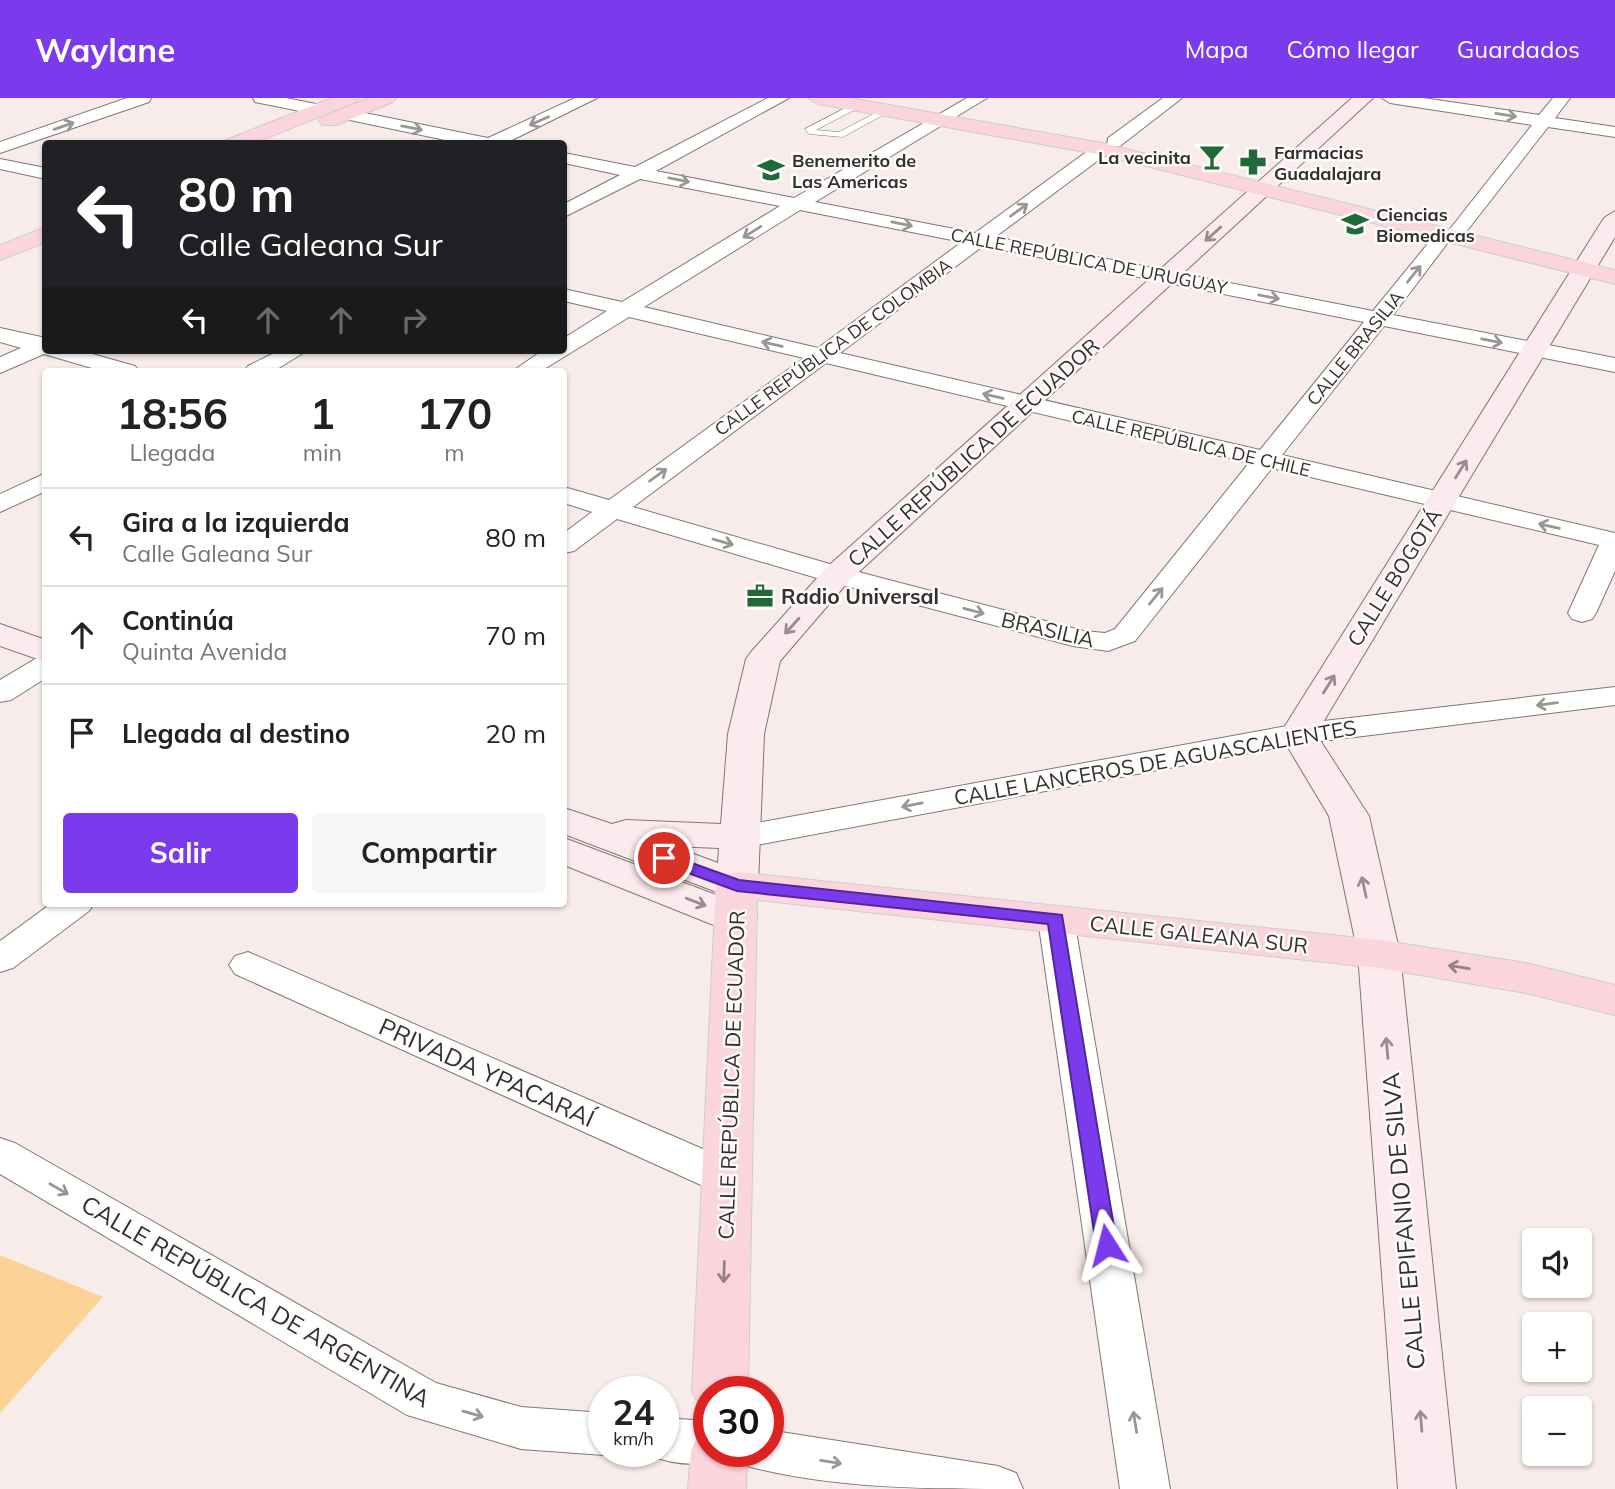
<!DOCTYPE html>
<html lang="es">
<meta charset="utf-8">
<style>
:root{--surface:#fff;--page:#f6f6f6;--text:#222;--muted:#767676;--line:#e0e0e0;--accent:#7c3aed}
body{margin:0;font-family:Mulish,sans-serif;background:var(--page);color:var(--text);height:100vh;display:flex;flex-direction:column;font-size:26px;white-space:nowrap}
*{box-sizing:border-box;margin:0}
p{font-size:23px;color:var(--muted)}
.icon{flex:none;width:38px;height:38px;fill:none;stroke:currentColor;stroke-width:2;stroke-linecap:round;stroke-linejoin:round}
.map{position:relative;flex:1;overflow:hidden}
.sheet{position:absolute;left:42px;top:270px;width:525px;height:539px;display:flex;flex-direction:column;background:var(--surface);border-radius:7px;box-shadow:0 2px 5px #0004}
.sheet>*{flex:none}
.banner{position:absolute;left:42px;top:42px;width:525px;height:214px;border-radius:7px;box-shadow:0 2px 5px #0004;background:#202124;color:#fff;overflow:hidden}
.controls{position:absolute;left:1522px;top:1130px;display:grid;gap:14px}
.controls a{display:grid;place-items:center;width:70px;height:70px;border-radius:7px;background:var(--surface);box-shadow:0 2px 5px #0004;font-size:35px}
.speed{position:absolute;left:588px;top:1278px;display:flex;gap:14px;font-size:35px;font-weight:700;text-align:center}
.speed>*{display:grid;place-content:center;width:91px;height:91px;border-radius:50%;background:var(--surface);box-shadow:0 2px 5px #0004;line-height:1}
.speed small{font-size:18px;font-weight:400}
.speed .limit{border:10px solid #d22;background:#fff;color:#111}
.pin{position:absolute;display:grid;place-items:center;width:60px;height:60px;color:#fff;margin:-30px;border:4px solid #fff;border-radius:50%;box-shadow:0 2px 7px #0007}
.me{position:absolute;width:77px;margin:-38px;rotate:351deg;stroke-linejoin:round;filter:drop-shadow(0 0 5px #0008)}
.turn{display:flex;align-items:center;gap:24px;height:147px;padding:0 21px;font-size:32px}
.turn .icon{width:91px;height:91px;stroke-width:2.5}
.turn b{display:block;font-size:49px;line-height:60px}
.lanes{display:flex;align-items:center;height:66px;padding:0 21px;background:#0003;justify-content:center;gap:35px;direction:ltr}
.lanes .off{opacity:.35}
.eta{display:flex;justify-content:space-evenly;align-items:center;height:119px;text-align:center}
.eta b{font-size:42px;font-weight:700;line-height:49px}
.primary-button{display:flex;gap:14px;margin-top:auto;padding:14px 21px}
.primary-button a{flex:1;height:80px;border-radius:7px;background:var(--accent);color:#fff;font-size:28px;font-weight:700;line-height:80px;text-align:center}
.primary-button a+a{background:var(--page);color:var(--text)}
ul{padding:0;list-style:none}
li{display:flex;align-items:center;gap:21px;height:98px;padding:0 21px;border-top:2px solid var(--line)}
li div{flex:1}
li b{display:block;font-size:26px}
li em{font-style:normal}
header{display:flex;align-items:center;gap:42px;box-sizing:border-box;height:98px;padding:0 35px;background:var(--accent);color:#fff}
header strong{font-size:33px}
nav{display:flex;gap:38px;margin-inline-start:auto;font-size:24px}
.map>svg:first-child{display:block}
.green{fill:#fcd395}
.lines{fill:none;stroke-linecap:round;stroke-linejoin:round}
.lane-casing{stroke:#817675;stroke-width:1}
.street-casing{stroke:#817675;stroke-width:2}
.secondary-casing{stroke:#817675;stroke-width:2}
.primary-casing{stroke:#cecdcd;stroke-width:2}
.lane{fill:#fff;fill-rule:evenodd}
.street{fill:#fff;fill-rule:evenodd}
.secondary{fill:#fceaee;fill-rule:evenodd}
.primary{fill:#fad5dd;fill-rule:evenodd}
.oneway{stroke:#999796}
.oneway2{stroke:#988c8e}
.oneway3{stroke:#968286}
.route{fill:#7c3aed;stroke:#51269a;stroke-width:2}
.labels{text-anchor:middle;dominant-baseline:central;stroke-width:5;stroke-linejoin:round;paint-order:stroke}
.far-poi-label{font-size:18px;font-weight:bold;fill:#332f2e;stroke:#fefbfb;text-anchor:start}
.far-street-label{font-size:18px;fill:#332f2e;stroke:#fefbfb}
.street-label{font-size:21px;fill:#332f2e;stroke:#fefbfb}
.poi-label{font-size:21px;font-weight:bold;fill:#332f2e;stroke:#fefbfb;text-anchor:start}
.near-street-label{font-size:24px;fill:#332f2e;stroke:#fefbfb}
</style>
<header>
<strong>Waylane</strong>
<nav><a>Mapa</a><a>Cómo llegar</a><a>Guardados</a></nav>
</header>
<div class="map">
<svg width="1615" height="1391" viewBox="0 0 1615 1391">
<rect width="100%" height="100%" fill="#f8ecea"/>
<path class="green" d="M 0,1157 L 103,1199 L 0,1315 Z"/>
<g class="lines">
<g class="lane-casing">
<path id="lane" d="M 857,4 L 860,9 L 816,32 L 839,34 L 885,10 L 892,12 L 843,39 L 809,36 L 805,31 Z"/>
</g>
<g class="street-casing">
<g id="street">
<path d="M 127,0 L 151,0 L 149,4 L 0,55 L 0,44 Z"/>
<path d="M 253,0 L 286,0 L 326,8 L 328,12 L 320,17 L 255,4 Z"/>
<path d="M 575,0 L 597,0 L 504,46 L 464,46 L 345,21 L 337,16 L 345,11 L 488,40 Z"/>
<path d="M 768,0 L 789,0 L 656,73 L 794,100 L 967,0 L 987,0 L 815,104 L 975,135 L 1096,47 L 1107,47 L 1108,40 L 1163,0 L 1182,0 L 1120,48 L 1109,48 L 1108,55 L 995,139 L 1373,213 L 1439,132 L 1450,131 L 1532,27 L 1390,5 L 1382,0 L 1423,0 L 1539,17 L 1553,0 L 1570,0 L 1555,20 L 1615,29 L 1615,39 L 1548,29 L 1466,134 L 1455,135 L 1393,217 L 1615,260 L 1615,274 L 1384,228 L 1282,357 L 1615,435 L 1615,473 L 1596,515 L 1592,521 L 1582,524 L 1572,521 L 1568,515 L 1599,447 L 1272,370 L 1135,543 L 1108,553 L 1073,548 L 827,483 L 617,421 L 574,453 L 564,455 L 564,435 L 592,414 L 564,405 L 564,389 L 609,402 L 804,260 L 629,219 L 541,273 L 513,273 L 543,252 L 564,252 L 564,240 L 607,213 L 564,203 L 564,191 L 622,204 L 780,108 L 640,81 L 564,119 L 564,106 L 620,77 L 564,65 L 564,55 L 635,69 ZM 800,112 L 962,144 L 818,250 L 644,209 ZM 983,148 L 1364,224 L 1260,352 L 840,255 ZM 826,265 L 1249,365 L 1115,531 L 1105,535 L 1084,533 L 847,471 L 633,409 Z"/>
<path d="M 0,61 L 46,70 L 46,81 L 0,71 Z"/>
<path d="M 0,230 L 46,240 L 46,252 L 78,252 L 135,268 L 139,273 L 102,273 L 44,256 L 0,275 L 0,259 L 21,250 L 0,244 Z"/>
<path d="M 280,252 L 308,252 L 274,273 L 244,273 L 248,268 Z"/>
<path d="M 46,375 L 46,393 L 0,414 L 0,396 Z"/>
<path d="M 46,558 L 46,580 L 11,602 L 0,604 L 0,582 L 35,561 Z"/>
<path d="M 1615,589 L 1615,607 L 1298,646 L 740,750 L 728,747 L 723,739 L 728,731 L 740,728 L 1298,626 Z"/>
<path d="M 52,805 L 94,805 L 89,813 L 13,870 L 0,874 L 0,843 Z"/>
<path d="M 1056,809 L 1069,813 L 1074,821 L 1170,1391 L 1120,1391 L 1038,821 L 1043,813 Z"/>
<path d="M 248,854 L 742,1068 L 748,1080 L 742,1092 L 727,1096 L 712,1092 L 235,876 L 229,867 L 235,858 Z"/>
<path d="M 0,1040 L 15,1045 L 436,1285 L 521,1309 L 604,1315 L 604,1353 L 617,1353 L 604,1357 L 521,1351 L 407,1317 L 0,1076 Z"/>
<path d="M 663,1320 L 709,1323 L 709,1353 L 730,1353 L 726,1360 C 700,1370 671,1366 646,1356 L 644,1353 L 663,1353 Z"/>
<path d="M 768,1332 L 998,1368 L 1016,1375 L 1023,1391 C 932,1391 833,1391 747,1368 L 740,1353 L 768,1353 Z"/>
</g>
</g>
<g class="secondary-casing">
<g id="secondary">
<path d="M 1352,0 L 1373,0 L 848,484 L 780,563 L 764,636 L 758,787 L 752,796 L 737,800 L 722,796 L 564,736 L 564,710 L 612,726 L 626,722 L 721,726 L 728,636 L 746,561 L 751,554 L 826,470 ZM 672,748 L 719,750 L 718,765 Z"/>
<path d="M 1615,113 L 1615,139 L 1316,636 L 1369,718 L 1400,856 L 1456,1391 L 1398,1391 L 1358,856 L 1329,718 L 1280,636 L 1604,120 Z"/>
<path d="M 0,526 L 46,542 L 46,564 L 0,548 Z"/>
<path d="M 564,740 L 751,810 L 757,820 L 751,830 L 736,834 L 721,830 L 564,767 Z"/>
</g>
</g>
<g class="primary-casing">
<g id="primary">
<path d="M 332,0 L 359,0 L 356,4 L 252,46 L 223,46 L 226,42 Z"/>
<path d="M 369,0 L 396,0 L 393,4 L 336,27 L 322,27 L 319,23 L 322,19 Z"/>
<path d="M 808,0 L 850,0 L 1102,45 L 1615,172 L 1615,186 L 1102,57 L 818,6 Z"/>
<path d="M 46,129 L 46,144 L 0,162 L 0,147 Z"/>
<path d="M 737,774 L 1379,842 L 1526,865 L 1615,887 L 1615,917 L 1526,895 L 1379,870 L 757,802 L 748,1293 L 709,1293 L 709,1313 L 701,1310 L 692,1293 L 716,787 L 722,778 Z"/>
<path d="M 709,1332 L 709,1353 L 747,1353 L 746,1391 L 688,1391 L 691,1353 L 699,1335 Z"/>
</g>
</g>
<use href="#lane" class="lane"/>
<use href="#street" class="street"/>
<use href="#secondary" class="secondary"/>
<use href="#primary" class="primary"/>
</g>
<defs><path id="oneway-shaft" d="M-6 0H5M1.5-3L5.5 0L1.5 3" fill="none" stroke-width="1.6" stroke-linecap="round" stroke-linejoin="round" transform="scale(1.75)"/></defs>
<g class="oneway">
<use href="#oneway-shaft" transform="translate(1506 17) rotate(9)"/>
<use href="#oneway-shaft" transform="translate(539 23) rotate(156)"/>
<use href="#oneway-shaft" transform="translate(64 28) rotate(-19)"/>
<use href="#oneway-shaft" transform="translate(412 30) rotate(11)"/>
<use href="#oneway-shaft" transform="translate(679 82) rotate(11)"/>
<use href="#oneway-shaft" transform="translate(1019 112) rotate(-36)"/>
<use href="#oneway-shaft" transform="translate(902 126) rotate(11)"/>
<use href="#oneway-shaft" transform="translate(752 134) rotate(148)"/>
<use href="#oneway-shaft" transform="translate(1414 176) rotate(-51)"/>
<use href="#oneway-shaft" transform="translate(1269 199) rotate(11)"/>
<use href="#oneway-shaft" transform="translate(1492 243) rotate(11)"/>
<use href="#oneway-shaft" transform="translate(772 246) rotate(-167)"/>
<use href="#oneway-shaft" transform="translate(993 298) rotate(-167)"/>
<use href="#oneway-shaft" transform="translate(658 377) rotate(-36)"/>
<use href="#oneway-shaft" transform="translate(1549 428) rotate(-167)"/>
<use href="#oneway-shaft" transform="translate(723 444) rotate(16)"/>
<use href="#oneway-shaft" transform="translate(1156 498) rotate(-51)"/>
<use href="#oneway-shaft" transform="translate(974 513) rotate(15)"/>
<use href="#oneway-shaft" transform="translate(1547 606) rotate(173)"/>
<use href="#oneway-shaft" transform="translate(912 707) rotate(169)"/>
<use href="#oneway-shaft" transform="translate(59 1091) rotate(30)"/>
<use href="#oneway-shaft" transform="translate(473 1316) rotate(16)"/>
<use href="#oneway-shaft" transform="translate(1135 1324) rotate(-99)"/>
<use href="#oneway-shaft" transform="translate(831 1364) rotate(9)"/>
</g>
<g class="oneway2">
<use href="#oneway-shaft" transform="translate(1213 136) rotate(138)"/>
<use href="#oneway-shaft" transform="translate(1461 371) rotate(-58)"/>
<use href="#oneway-shaft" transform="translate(792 528) rotate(132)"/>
<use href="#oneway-shaft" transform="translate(1329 586) rotate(-58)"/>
<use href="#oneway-shaft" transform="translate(1364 789) rotate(-102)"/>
<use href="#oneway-shaft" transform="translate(696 804) rotate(21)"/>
<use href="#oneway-shaft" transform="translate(1387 950) rotate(-95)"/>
<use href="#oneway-shaft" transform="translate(1421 1323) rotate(-95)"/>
</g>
<g class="oneway3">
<use href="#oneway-shaft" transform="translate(1459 869) rotate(-171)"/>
<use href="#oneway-shaft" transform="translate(724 1174) rotate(92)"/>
</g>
<path class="route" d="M 664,755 L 739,782 L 1062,817 L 1117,1147 L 1114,1153 L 1107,1155 L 1099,1153 L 1096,1147 L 1048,826 L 737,793 L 658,764 L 656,760 Z"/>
<defs>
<g id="bar-bare" transform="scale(2.1)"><path d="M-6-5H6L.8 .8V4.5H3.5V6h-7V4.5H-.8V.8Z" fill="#216a38" stroke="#fefbfb" stroke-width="2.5" paint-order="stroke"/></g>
<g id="pharmacy-bare" transform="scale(2.1)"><path d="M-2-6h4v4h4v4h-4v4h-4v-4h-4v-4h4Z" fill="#216a38" stroke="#fefbfb" stroke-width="2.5" paint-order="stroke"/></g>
<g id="school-bare" transform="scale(2.1)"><path d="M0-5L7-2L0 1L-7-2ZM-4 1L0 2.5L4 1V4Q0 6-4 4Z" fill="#216a38" stroke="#fefbfb" stroke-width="2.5" paint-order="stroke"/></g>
<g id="university-bare" transform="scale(2.1)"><path d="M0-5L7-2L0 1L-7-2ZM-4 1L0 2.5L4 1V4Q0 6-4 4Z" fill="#216a38" stroke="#fefbfb" stroke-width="2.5" paint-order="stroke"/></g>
<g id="office-bare" transform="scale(2.1)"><path d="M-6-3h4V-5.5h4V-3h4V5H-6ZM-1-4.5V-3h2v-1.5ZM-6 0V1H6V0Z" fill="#216a38" stroke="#fefbfb" stroke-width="2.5" paint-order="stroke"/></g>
</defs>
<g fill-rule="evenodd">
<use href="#bar-bare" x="1212" y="59"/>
<use href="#pharmacy-bare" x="1253" y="64"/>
<use href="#school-bare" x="771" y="72"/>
<use href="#university-bare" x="1355" y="126"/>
<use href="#office-bare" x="760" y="498"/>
</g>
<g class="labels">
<g class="far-poi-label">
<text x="1274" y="54">Farmacias<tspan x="1274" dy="21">Guadalajara</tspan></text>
<text x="1191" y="59" text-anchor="end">La vecinita</text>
<text x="792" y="62">Benemerito de<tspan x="792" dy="21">Las Americas</tspan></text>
<text x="1376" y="116">Ciencias<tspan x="1376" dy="21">Biomedicas</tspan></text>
</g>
<g class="far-street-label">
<text transform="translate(1089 163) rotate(11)">CALLE REPÚBLICA DE URUGUAY</text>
<text transform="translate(833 249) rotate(-36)">CALLE REPÚBLICA DE COLOMBIA</text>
<text transform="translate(1355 250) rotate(-51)">CALLE BRASILIA</text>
<text transform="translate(1191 345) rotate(13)">CALLE REPÚBLICA DE CHILE</text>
</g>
<g class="street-label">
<text transform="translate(973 354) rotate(-42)">CALLE REPÚBLICA DE ECUADOR</text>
<text transform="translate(1394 479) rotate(-58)">CALLE BOGOTÁ</text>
<text transform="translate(1048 531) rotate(13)">BRASILIA</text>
<text transform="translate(1155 664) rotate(-10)">CALLE LANCEROS DE AGUASCALIENTES</text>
<text transform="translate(1199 836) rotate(6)">CALLE GALEANA SUR</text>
<text transform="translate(731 977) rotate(-88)">CALLE REPÚBLICA DE ECUADOR</text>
</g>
<g class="poi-label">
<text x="781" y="498">Radio Universal</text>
</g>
<g class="near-street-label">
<text transform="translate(487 974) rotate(24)">PRIVADA YPACARAÍ</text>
<text transform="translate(1403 1123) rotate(-95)">CALLE EPIFANIO DE SILVA</text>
<text transform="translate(256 1203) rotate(30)">CALLE REPÚBLICA DE ARGENTINA</text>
</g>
</g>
</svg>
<div class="controls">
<a><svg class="icon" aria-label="sound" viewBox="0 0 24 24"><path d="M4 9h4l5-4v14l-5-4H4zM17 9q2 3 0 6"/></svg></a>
<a>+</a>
<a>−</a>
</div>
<div class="speed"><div>24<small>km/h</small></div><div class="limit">30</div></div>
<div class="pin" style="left:664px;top:760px;background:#d93025"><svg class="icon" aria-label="arrive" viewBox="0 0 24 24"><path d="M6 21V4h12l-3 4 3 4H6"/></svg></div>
<svg class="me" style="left:1107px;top:1147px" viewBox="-20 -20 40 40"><path d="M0-17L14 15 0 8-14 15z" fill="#7c3aed" stroke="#fff" stroke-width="4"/></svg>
<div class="banner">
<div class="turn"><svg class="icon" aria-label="left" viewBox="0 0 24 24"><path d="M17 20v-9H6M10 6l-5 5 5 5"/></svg><div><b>80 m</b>Calle Galeana Sur</div></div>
<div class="lanes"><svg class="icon" aria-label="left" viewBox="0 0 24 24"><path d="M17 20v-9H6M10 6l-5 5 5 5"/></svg><svg class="icon off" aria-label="ahead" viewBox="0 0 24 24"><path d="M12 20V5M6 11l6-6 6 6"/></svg><svg class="icon off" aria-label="ahead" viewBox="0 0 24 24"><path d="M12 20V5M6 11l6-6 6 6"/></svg><svg class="icon off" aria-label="right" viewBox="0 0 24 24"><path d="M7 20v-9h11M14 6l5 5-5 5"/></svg></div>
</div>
<section class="sheet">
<div class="eta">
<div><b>18:56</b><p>Llegada</p></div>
<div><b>1</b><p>min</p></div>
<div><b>170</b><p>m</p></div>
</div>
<ul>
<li><svg class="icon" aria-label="left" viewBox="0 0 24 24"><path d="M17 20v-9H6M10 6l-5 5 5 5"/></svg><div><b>Gira a la izquierda</b><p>Calle Galeana Sur</p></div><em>80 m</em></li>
<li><svg class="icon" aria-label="ahead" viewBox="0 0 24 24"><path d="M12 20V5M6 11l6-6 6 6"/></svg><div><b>Continúa</b><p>Quinta Avenida</p></div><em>70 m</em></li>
<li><svg class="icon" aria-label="arrive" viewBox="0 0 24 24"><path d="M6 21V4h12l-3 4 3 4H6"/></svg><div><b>Llegada al destino</b></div><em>20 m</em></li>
</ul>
<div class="primary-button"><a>Salir</a><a>Compartir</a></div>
</section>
</div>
